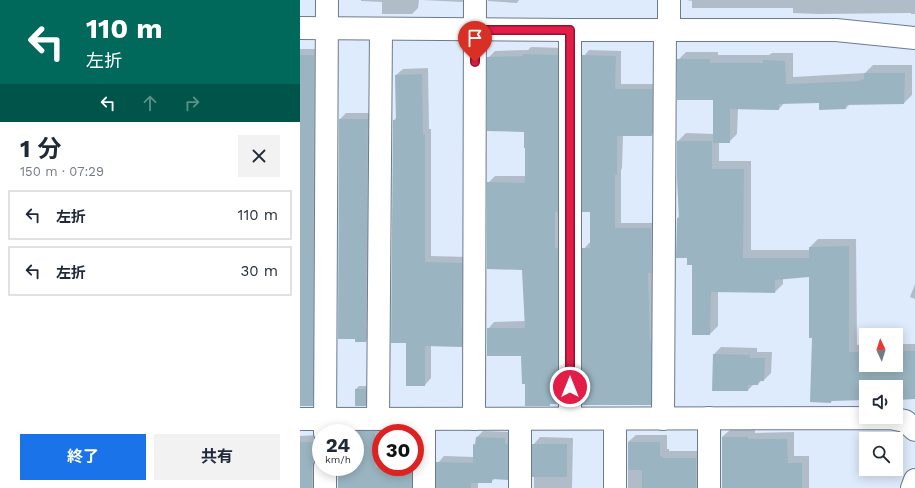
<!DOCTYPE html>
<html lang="ja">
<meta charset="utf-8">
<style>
:root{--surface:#fff;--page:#f2f2f3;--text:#1f2937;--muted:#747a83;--line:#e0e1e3;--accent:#1a73e8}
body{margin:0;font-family:"Work Sans","Noto Sans JP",sans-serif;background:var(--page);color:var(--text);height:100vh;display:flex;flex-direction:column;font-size:15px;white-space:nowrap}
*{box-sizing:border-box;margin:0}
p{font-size:13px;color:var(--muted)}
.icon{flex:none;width:22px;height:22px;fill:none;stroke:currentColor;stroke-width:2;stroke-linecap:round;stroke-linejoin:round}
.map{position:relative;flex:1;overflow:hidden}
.panel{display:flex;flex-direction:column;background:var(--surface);width:300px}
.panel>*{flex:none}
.banner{background:#00695c;color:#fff;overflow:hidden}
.needle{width:26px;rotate:356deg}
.fabs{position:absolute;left:559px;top:328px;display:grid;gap:8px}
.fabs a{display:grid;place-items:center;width:44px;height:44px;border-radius:0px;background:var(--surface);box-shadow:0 2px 10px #0003;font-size:20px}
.speed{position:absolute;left:12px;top:424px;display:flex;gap:8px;font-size:20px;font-weight:700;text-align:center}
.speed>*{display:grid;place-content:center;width:52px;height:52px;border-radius:50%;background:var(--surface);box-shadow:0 2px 10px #0003;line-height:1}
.speed small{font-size:10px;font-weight:400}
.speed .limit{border:6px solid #d22;background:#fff;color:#111}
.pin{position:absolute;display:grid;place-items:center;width:34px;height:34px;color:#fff;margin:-41px -17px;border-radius:50% 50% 50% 0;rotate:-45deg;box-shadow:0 0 4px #0007}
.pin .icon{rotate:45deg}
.me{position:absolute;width:44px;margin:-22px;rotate:0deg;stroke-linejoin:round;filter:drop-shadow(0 0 3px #0008)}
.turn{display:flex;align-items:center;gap:14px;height:84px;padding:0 20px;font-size:18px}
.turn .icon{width:52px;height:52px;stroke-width:2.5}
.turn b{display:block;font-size:28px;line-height:34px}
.lanes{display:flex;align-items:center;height:38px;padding:0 20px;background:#0003;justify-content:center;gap:20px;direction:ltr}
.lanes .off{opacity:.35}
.round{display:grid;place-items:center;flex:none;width:42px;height:42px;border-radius:0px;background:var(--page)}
.headline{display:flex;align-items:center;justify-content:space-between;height:68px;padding:0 20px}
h1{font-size:24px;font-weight:700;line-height:30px}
.button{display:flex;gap:8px;margin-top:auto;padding:8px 20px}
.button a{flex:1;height:46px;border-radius:0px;background:var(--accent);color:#fff;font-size:16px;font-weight:700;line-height:46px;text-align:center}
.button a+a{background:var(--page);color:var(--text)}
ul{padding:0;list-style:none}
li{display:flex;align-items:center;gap:12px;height:50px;margin:0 8px 6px;padding:0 12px;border:2px solid var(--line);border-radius:0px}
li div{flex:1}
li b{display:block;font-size:15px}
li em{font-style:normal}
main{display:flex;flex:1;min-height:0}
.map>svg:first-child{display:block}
.shadow{fill:#0003}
.building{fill:#9ab5c1}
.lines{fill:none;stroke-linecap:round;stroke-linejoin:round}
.minor-casing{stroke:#6c7a8e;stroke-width:24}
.minor{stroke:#fff;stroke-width:22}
.route-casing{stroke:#92132f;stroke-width:10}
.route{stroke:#e11d48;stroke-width:7}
</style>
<main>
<section class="panel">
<div class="banner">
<div class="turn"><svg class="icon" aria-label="left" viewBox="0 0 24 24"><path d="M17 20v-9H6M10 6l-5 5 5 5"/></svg><div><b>110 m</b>左折</div></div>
<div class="lanes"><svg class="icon" aria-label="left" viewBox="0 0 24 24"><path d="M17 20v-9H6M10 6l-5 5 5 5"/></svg><svg class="icon off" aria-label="ahead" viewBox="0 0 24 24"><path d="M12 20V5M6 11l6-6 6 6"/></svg><svg class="icon off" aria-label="right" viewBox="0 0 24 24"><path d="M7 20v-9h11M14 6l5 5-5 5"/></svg></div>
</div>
<div class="headline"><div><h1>1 分</h1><p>150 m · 07:29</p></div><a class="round"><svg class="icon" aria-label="close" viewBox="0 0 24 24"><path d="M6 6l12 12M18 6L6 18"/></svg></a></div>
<ul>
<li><svg class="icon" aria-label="left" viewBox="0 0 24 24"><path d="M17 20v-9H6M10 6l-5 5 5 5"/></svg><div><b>左折</b></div><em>110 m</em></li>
<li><svg class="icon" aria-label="left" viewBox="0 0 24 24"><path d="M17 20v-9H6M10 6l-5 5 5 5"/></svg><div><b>左折</b></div><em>30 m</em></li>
</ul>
<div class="button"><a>終了</a><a>共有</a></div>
</section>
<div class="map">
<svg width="615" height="488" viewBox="0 0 615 488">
<rect width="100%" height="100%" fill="#deebfc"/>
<g class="shadow">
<path d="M 61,0 L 119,0 L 118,8 L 112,14 L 82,14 L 82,2 L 61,1 Z"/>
<path d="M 122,0 L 164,0 L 162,2 Z"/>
<path d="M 188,0 L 219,0 L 217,3 L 188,1 Z"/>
<path d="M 387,0 L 615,0 L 615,14 L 611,14 L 611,13 L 518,14 L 493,13 L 493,8 L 392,8 L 392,1 Z"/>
<path d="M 231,47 L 264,48 L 264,397 L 257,403 L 251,403 L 249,405 L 226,383 L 222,355 L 188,329 L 194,322 L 225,321 L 223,269 L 188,183 L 195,176 L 226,176 L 225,131 L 188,58 L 195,51 L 228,50 Z"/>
<path d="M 0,49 L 20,49 L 19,392 L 12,398 L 0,398 Z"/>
<path d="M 289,50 L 321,51 L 321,84 L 357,84 L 357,129 L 351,135 L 323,135 L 322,168 L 321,170 L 321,223 L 357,223 L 356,398 L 350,404 L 284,249 L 289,243 L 291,243 L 291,211 L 284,56 Z"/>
<path d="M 386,52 L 418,52 L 418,55 L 469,55 L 472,53 L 493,53 L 493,77 L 565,73 L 573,65 L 612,65 L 612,95 L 604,103 L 550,104 L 546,108 L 520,102 L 484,103 L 479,109 L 438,108 L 437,134 L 429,142 L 419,142 L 419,161 L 451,161 L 451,250 L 510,250 L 510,247 L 518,239 L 556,239 L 557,345 L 566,344 L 566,365 L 596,365 L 596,344 L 615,344 L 615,398 L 596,399 L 596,387 L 566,387 L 566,399 L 533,400 L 531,402 L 513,337 L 510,276 L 483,278 L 483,284 L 475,292 L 418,292 L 418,326 L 410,334 L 393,334 L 393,264 L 388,257 L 378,218 L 379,216 L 378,141 L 386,133 L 414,134 L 414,99 L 378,60 Z"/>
<path d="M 128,68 L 129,129 L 131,129 L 131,256 L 168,257 L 168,340 L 161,346 L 131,345 L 131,378 L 125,385 L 107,342 L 94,120 L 97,117 L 96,75 L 103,69 Z"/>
<path d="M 46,113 L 74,113 L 72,334 L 66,341 L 40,119 Z"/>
<path d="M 615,284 L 615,299 L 610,297 Z"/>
<path d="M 421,347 L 457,348 L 457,352 L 472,352 L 471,373 L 464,380 L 462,380 L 458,384 L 454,384 L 448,390 L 414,354 Z"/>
<path d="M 59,386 L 69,386 L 69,402 L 65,405 L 55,405 L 55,390 Z"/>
<path d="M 82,425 L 81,467 L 115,467 L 120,488 L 38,488 L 38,467 L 55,467 L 55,433 L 41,433 L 45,429 Z"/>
<path d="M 430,430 L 455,430 L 455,433 L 494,432 L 494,456 L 509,456 L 509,488 L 422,488 L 422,437 Z"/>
<path d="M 183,431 L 211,432 L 214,472 L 207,479 L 195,478 L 191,482 L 178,482 L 178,488 L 138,488 L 138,463 L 144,456 L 174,457 L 174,445 L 176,442 L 176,438 Z"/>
<path d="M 21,435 L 21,455 L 19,460 L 21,488 L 0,488 L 0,436 Z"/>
<path d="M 336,435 L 367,435 L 367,449 L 369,449 L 369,451 L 403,451 L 407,488 L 328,488 L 328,442 Z"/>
<path d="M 240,437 L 273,438 L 272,488 L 234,488 L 234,444 Z"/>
</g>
<g class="building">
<path d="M 223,54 L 258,55 L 258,212 L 255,212 L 255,248 L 258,248 L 258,404 L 250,404 L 250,406 L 225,406 L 225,384 L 222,384 L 221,356 L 187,356 L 187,328 L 225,328 L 222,270 L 187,269 L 187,182 L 225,183 L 225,148 L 224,148 L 224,132 L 187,131 L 187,57 L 223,56 Z"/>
<path d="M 0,55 L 14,55 L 13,406 L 0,406 Z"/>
<path d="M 282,55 L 316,56 L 315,89 L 352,89 L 352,136 L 317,136 L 317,175 L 315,175 L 315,228 L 351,228 L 351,273 L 348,273 L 350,340 L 351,340 L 351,405 L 282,405 L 282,248 L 290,248 L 290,212 L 282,212 Z"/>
<path d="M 377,59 L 410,59 L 410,63 L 463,63 L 463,60 L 485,61 L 486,84 L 560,81 L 560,80 L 564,79 L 564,73 L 605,73 L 604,104 L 546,105 L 546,109 L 519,110 L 519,103 L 479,104 L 479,110 L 430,109 L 430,143 L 413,143 L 413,100 L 377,100 Z"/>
<path d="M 122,74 L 123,135 L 125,134 L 125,262 L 162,263 L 161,327 L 162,327 L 162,347 L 125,346 L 125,386 L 106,386 L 106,343 L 91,343 L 93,120 L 96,120 L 95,75 Z"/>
<path d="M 39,119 L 68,119 L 66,342 L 55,342 L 55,339 L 38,339 Z"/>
<path d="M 377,141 L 412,141 L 412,169 L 444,169 L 443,258 L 509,258 L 509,247 L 549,246 L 549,352 L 566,352 L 566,365 L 596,365 L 596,351 L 615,351 L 615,399 L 596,400 L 596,387 L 566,387 L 566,400 L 531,401 L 531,403 L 510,402 L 512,338 L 509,338 L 509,277 L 475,280 L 475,293 L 411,292 L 410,335 L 392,335 L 392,265 L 387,265 L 387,258 L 376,258 L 377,218 L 379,218 L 377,179 Z"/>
<path d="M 413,354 L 450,355 L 450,358 L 465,358 L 464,381 L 459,381 L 458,385 L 448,385 L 448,391 L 412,391 Z"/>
<rect x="55" y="389" width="11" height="17"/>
<path d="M 55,431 L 75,431 L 75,467 L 112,467 L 112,488 L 38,488 L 38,470 L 55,470 Z"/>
<path d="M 176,437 L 205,438 L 205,444 L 208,444 L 208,480 L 192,479 L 192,483 L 171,483 L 171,488 L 136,488 L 136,462 L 173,463 L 173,444 L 175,445 Z"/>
<path d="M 422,437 L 448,437 L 448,439 L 487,439 L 488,463 L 502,463 L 502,488 L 422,488 Z"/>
<path d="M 0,442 L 17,442 L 17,458 L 14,461 L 12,467 L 12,488 L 0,488 Z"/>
<path d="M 328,442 L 360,442 L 360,456 L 362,456 L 362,458 L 396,458 L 396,488 L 342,488 L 342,470 L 328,470 Z"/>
<rect x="232" y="444" width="35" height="33"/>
</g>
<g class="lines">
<g class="minor-casing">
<g id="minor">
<path d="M 0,28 L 270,30 L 536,30 L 615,38"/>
<path d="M 369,30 L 369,0"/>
<path d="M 270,418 L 270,30"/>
<path d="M 409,418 L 409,488"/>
<path d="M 0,419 L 590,418 L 605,421 L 615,430"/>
<path d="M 78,419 L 81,29"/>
<path d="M 124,419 L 124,488"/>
<path d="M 174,419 L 175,0"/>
<path d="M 220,419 L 220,488"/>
<path d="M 363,419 L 365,30"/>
<path d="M 25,433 L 27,0"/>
<path d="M 25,488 L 25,467"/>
<path d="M 315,488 L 315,419"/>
<path d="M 612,488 L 615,480"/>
</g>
</g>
<use href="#minor" class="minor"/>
</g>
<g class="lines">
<g class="route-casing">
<path id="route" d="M 175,62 L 175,30 L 270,30 L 270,387"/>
</g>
<use href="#route" class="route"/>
</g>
</svg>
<div class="fabs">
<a><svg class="needle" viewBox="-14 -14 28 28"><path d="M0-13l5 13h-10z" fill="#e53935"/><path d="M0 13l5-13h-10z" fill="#747a83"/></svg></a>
<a><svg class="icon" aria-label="sound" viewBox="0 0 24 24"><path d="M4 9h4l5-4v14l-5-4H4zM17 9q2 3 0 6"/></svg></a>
<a><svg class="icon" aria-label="search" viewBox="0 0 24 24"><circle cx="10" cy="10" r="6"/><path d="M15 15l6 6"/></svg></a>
</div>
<div class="speed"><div>24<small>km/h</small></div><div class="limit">30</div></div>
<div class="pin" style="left:175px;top:62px;background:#d93025"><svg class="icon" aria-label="arrive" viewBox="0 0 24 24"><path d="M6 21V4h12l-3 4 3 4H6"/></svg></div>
<svg class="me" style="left:270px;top:387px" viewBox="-20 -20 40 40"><circle r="17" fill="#e11d48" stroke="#fff" stroke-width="3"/><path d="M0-11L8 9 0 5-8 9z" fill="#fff"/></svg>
</div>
</main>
